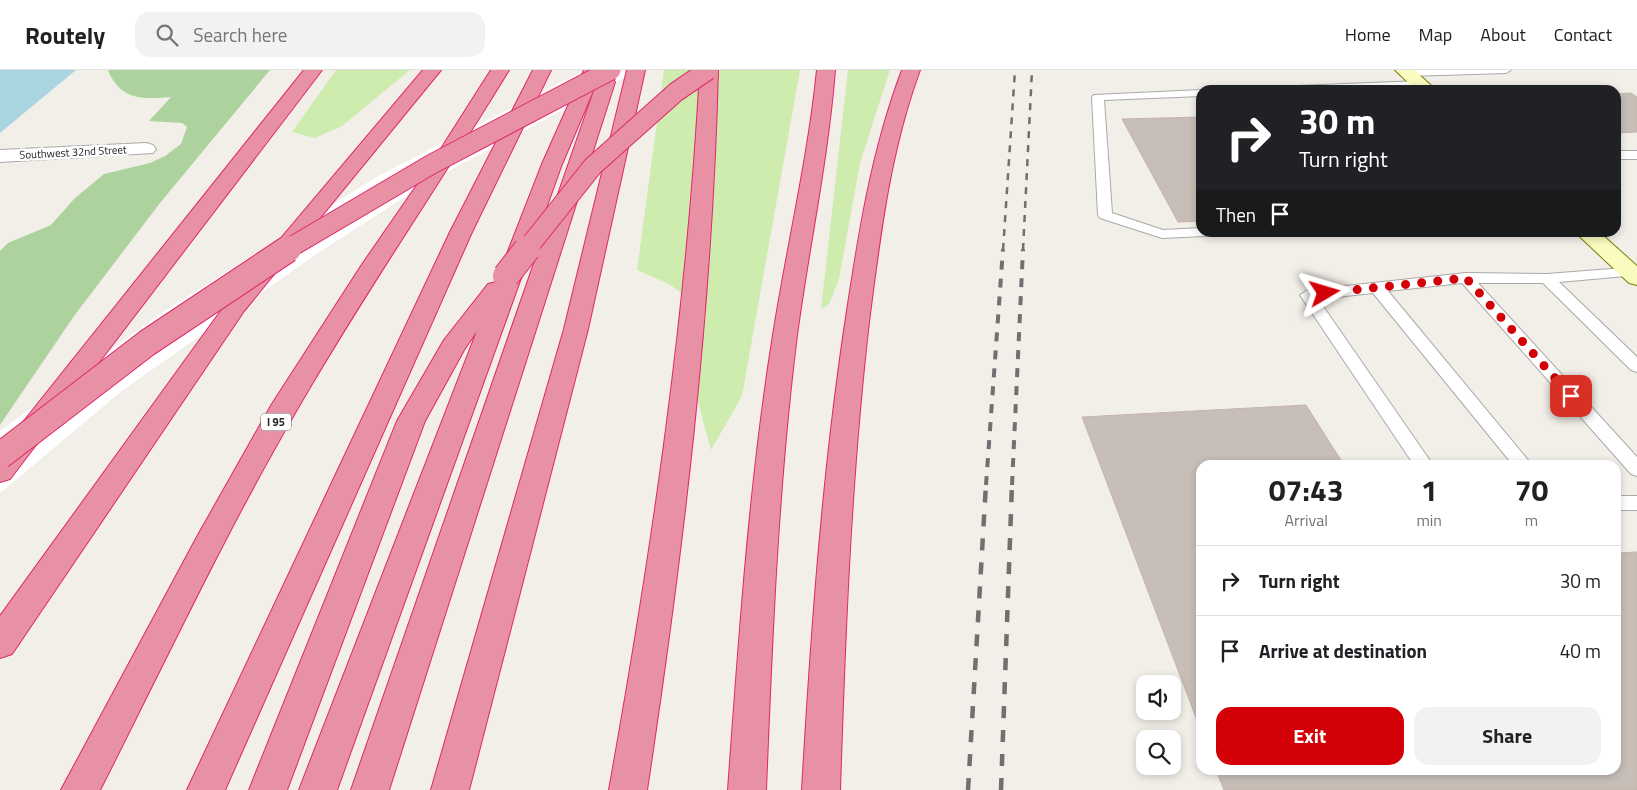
<!DOCTYPE html>
<style>
:root{--surface:#fff;--page:#f2f2f2;--text:#202124;--muted:#757577;--line:#e0e0e0;--accent:#d40007}
body{margin:0;font-family:"Titillium Web",sans-serif;background:var(--page);color:var(--text);height:100vh;display:flex;flex-direction:column;font-size:19px;white-space:nowrap}
*{box-sizing:border-box;margin:0}
p{font-size:16px;color:var(--muted)}
.icon{flex:none;width:28px;height:28px;fill:none;stroke:currentColor;stroke-width:2;stroke-linecap:round;stroke-linejoin:round}
.map{position:relative;flex:1;overflow:hidden}
.details{position:absolute;left:1196px;top:390px;width:425px;height:315px;display:flex;flex-direction:column;background:var(--surface);border-radius:15px;box-shadow:0 2px 8px #0003}
.details>*{flex:none}
.guide{position:absolute;left:1196px;top:15px;width:425px;height:152px;border-radius:15px;box-shadow:0 2px 8px #0003;background:#202124;color:#fff;overflow:hidden}
.tools{position:absolute;left:1136px;top:605px;display:grid;gap:10px}
.tools a{display:grid;place-items:center;width:45px;height:45px;border-radius:10px;background:var(--surface);box-shadow:0 2px 8px #0003;font-size:25px}
.pin{position:absolute;display:grid;place-items:center;width:42px;height:42px;color:#fff;margin:-21px;border-radius:10px;box-shadow:0 2px 8px #0006}
.me{position:absolute;width:55px;margin:-28px;rotate:83deg;stroke-linejoin:round;filter:drop-shadow(0 0 4px #0008)}
.turn{display:flex;align-items:center;gap:18px;height:105px;padding:0 20px;font-size:22px}
.turn .icon{width:65px;height:65px;stroke-width:2.5}
.turn b{display:block;font-size:35px;line-height:42px}
.then{display:flex;align-items:center;height:48px;padding:0 20px;background:#0003;gap:10px;font-size:19px}
.eta{display:flex;justify-content:space-evenly;align-items:center;height:85px;text-align:center}
.eta b{font-size:30px;font-weight:700;line-height:35px}
.primary-button{display:flex;gap:10px;margin-top:auto;padding:10px 20px}
.primary-button a{flex:1;height:58px;border-radius:15px;background:var(--accent);color:#fff;font-size:20px;font-weight:700;line-height:58px;text-align:center}
.primary-button a+a{background:var(--page);color:var(--text)}
ul{padding:0;list-style:none}
li{display:flex;align-items:center;gap:15px;height:70px;padding:0 20px;border-top:1px solid var(--line)}
li div{flex:1}
li b{display:block;font-size:19px}
li em{font-style:normal}
header{display:flex;align-items:center;gap:30px;box-sizing:border-box;height:70px;padding:0 25px;background:var(--surface);border-bottom:1px solid var(--line)}
header strong{font-size:24px}
nav{display:flex;gap:28px;margin-inline-start:auto;font-size:18px}
.search{width:350px;height:45px;background:var(--page);display:flex;align-items:center;gap:12px;box-sizing:border-box;padding:0 18px;border-radius:15px;color:var(--muted);font-size:19px}
.map>svg:first-child{display:block}
.grass{fill:#cfecaf}
.forest{fill:#aed29d}
.water{fill:#a9d5e0}
.pier{fill:#fff}
.building{fill:#c7beb8;stroke:#c4b5ab}
.lines{fill:none;stroke-linecap:round;stroke-linejoin:round}
.lane-casing{stroke:#a9a9a9;stroke-width:2}
.street-casing{stroke:#a9a9a9;stroke-width:2}
.secondary-casing{stroke:#767f03;stroke-width:2}
.highway-casing{stroke:#df276c;stroke-width:2}
.lane{fill:#fff;fill-rule:evenodd}
.street{fill:#fff;fill-rule:evenodd}
.secondary{fill:#fafbbe;fill-rule:evenodd}
.highway{fill:#e991a4;fill-rule:evenodd}
.rail-far2{stroke:#707070;stroke-width:2.5;stroke-dasharray:7 7;stroke-linecap:butt}
.rail-far1{stroke:#707070;stroke-width:4;stroke-dasharray:9 9;stroke-linecap:butt}
.rail{stroke:#707070;stroke-width:4.5;stroke-dasharray:12 12;stroke-linecap:butt}
.highway-bridge-far1-casing{stroke:#df276c;stroke-width:21;stroke-linecap:butt}
.highway-bridge-casing{stroke:#df276c;stroke-width:28;stroke-linecap:butt}
.highway-bridge-far1{stroke:#e991a4;stroke-width:19}
.highway-bridge{stroke:#e991a4;stroke-width:26}
.route{stroke:#d40007;stroke-width:9;stroke-dasharray:0 16.2}
.labels{text-anchor:middle;dominant-baseline:central;stroke-width:5;stroke-linejoin:round;paint-order:stroke}
.far-street-label{font-size:11px;fill:#222;stroke:#fff}
.shield{fill:#fff;stroke:#646464;stroke-width:1}
.shield-label{font-size:11px;font-weight:bold;fill:#222}
</style>
<header>
<strong>Routely</strong>
<div class="search"><svg class="icon" aria-label="search" viewBox="0 0 24 24"><circle cx="10" cy="10" r="6"/><path d="M15 15l6 6"/></svg>Search here</div>
<nav><a>Home</a><a>Map</a><a>About</a><a>Contact</a></nav>
</header>
<div class="map">
<svg width="1637" height="720" viewBox="0 0 1637 720">
<rect width="100%" height="100%" fill="#f2efe9"/>
<g class="grass">
<path d="M 336,0 L 410,0 L 342,56 L 315,68 L 292,62 Z"/>
<path d="M 664,0 L 800,0 L 742,326 L 711,380 L 695,321 L 692,231 L 669,214 L 637,200 Z"/>
<path d="M 848,0 L 890,0 L 860,93 L 839,209 L 829,234 L 821,239 Z"/>
</g>
<path class="forest" d="M 110,0 L 270,0 L 160,133 L 74,246 L 0,355 L 0,181 L 8,173 L 51,155 L 75,128 L 104,104 L 150,93 L 165,86 L 181,74 L 187,57 L 182,53 L 149,51 L 171,27 C 142,29 122,31 108,1 Z"/>
<path class="water" d="M 0,0 L 76,0 L 0,63 Z"/>
<path class="pier" d="M 585,0 L 638,0 L 428,112 L 318,183 L 123,320 L 0,423 L 0,361 L 163,242 L 378,106 Z"/>
<g class="building">
<path d="M 1631,23 L 1637,27 L 1637,62 L 1616,63 L 1616,24 Z"/>
<path d="M 1201,47 L 1201,151 L 1178,152 L 1122,49 Z"/>
<path d="M 1306,335 L 1344,395 L 1201,395 L 1201,661 L 1082,347 Z"/>
<path d="M 1637,482 L 1637,720 L 1224,720 L 1216,700 L 1616,700 L 1616,483 Z"/>
</g>
<g class="lines">
<g class="lane-casing">
<g id="lane">
<path d="M 1407,0 L 1511,0 L 1506,3 L 1408,6 L 1403,3 Z"/>
<path d="M 1420,11 L 1426,14 L 1424,16 L 1355,20 L 1266,20 L 1272,17 Z"/>
<path d="M 1201,20 L 1201,26 L 1104,30 L 1112,143 L 1163,160 L 1201,158 L 1201,162 L 1227,162 L 1225,165 L 1162,168 L 1100,148 L 1098,145 L 1092,27 L 1094,25 Z"/>
<rect x="1616" y="81" width="21" height="8"/>
<path d="M 1637,197 L 1637,205 L 1559,212 L 1637,287 L 1637,302 L 1631,300 L 1543,213 L 1478,213 L 1637,387 L 1637,406 L 1631,404 L 1462,213 L 1388,221 L 1532,395 L 1513,395 L 1373,223 L 1318,229 L 1433,395 L 1414,395 L 1300,225 L 1308,220 L 1466,203 L 1547,204 Z"/>
<rect x="1616" y="426" width="21" height="14"/>
</g>
</g>
<g class="street-casing">
<path id="street" d="M 146,73 L 153,75 L 156,79 L 153,83 L 0,92 L 0,80 Z"/>
</g>
<g class="secondary-casing">
<g id="secondary">
<path d="M 1395,0 L 1414,0 L 1436,20 L 1416,20 Z"/>
<path d="M 1575,162 L 1599,162 L 1637,196 L 1637,215 L 1629,213 Z"/>
</g>
</g>
<g class="highway-casing">
<g id="highway">
<path d="M 304,0 L 322,0 L 10,409 L 0,412 L 0,381 Z"/>
<path d="M 423,0 L 441,0 L 244,241 L 12,584 L 0,588 L 0,546 L 228,231 Z"/>
<path d="M 491,0 L 509,0 C 439,115 362,226 295,343 C 224,465 164,594 100,720 L 61,720 L 198,465 L 272,334 L 361,196 L 428,99 Z"/>
<path d="M 533,0 L 551,0 L 472,162 L 225,720 L 187,720 L 450,162 Z"/>
<path d="M 584,0 L 602,0 L 562,94 L 337,720 L 299,720 L 477,261 L 464,280 L 425,351 L 287,720 L 249,720 L 397,351 L 444,270 L 488,214 L 496,212 L 542,94 Z"/>
<path d="M 627,0 L 645,0 L 588,259 L 469,720 L 431,720 L 564,259 Z"/>
<path d="M 700,0 L 718,0 C 712,242 683,481 647,720 L 609,720 C 652,481 687,243 700,0 Z"/>
<path d="M 817,0 L 835,0 C 828,89 809,176 797,265 C 778,416 772,568 766,720 L 728,720 C 739,568 749,415 773,265 C 787,176 808,89 817,0 Z"/>
<path d="M 902,0 L 920,0 C 890,81 880,166 869,252 C 851,407 845,564 840,720 L 802,720 C 811,564 822,408 845,254 C 858,167 871,82 902,0 Z"/>
<path d="M 606,7 L 612,8 L 615,12 L 389,720 L 351,720 L 597,12 L 600,8 Z"/>
</g>
</g>
<use href="#lane" class="lane"/>
<use href="#street" class="street"/>
<use href="#secondary" class="secondary"/>
<use href="#highway" class="highway"/>
<g class="rail-far2">
<path d="M 1003,180 L 1015,0"/>
<path d="M 1023,180 L 1032,0"/>
</g>
<g class="rail-far1">
<path d="M 986,415 L 1003,179"/>
<path d="M 1012,415 L 1023,179"/>
</g>
<g class="rail">
<path d="M 968,720 L 986,414"/>
<path d="M 1001,720 L 1012,414"/>
</g>
<g class="highway-bridge-far1-casing">
<g id="highway-bridge-far1">
<path d="M 286,180 L 432,94 L 611,0"/>
<path d="M 526,180 L 593,96 L 676,22 L 708,0"/>
</g>
</g>
<g class="highway-bridge-casing">
<g id="highway-bridge">
<path d="M 506,206 L 527,179"/>
<path d="M 0,386 L 147,273 L 288,179"/>
</g>
</g>
<use href="#highway-bridge-far1" class="highway-bridge-far1"/>
<use href="#highway-bridge" class="highway-bridge"/>
</g>
<g class="lines">
<path class="route" d="M 1325,223 L 1466,208 L 1571,326"/>
</g>
<g class="labels">
<g class="far-street-label">
<text transform="translate(73 82) rotate(-3)">Southwest 32nd Street</text>
</g>
<rect class="shield" x="261" y="343.5" width="30" height="17" rx="4"/>
<g class="shield-label">
<text x="276" y="352">I 95</text>
</g>
</g>
</svg>
<div class="tools">
<a><svg class="icon" aria-label="sound" viewBox="0 0 24 24"><path d="M4 9h4l5-4v14l-5-4H4zM17 9q2 3 0 6"/></svg></a>
<a><svg class="icon" aria-label="search" viewBox="0 0 24 24"><circle cx="10" cy="10" r="6"/><path d="M15 15l6 6"/></svg></a>
</div>
<div class="pin" style="left:1571px;top:326px;background:#d93025"><svg class="icon" aria-label="arrive" viewBox="0 0 24 24"><path d="M6 21V4h12l-3 4 3 4H6"/></svg></div>
<svg class="me" style="left:1325px;top:223px" viewBox="-20 -20 40 40"><path d="M0-17L14 15 0 8-14 15z" fill="#d40007" stroke="#fff" stroke-width="4"/></svg>
<div class="guide">
<div class="turn"><svg class="icon" aria-label="right" viewBox="0 0 24 24"><path d="M7 20v-9h11M14 6l5 5-5 5"/></svg><div><b>30 m</b>Turn right</div></div>
<div class="then">Then<svg class="icon" aria-label="arrive" viewBox="0 0 24 24"><path d="M6 21V4h12l-3 4 3 4H6"/></svg></div>
</div>
<section class="details">
<div class="eta">
<div><b>07:43</b><p>Arrival</p></div>
<div><b>1</b><p>min</p></div>
<div><b>70</b><p>m</p></div>
</div>
<ul>
<li><svg class="icon" aria-label="right" viewBox="0 0 24 24"><path d="M7 20v-9h11M14 6l5 5-5 5"/></svg><div><b>Turn right</b></div><em>30 m</em></li>
<li><svg class="icon" aria-label="arrive" viewBox="0 0 24 24"><path d="M6 21V4h12l-3 4 3 4H6"/></svg><div><b>Arrive at destination</b></div><em>40 m</em></li>
</ul>
<div class="primary-button"><a>Exit</a><a>Share</a></div>
</section>
</div>
